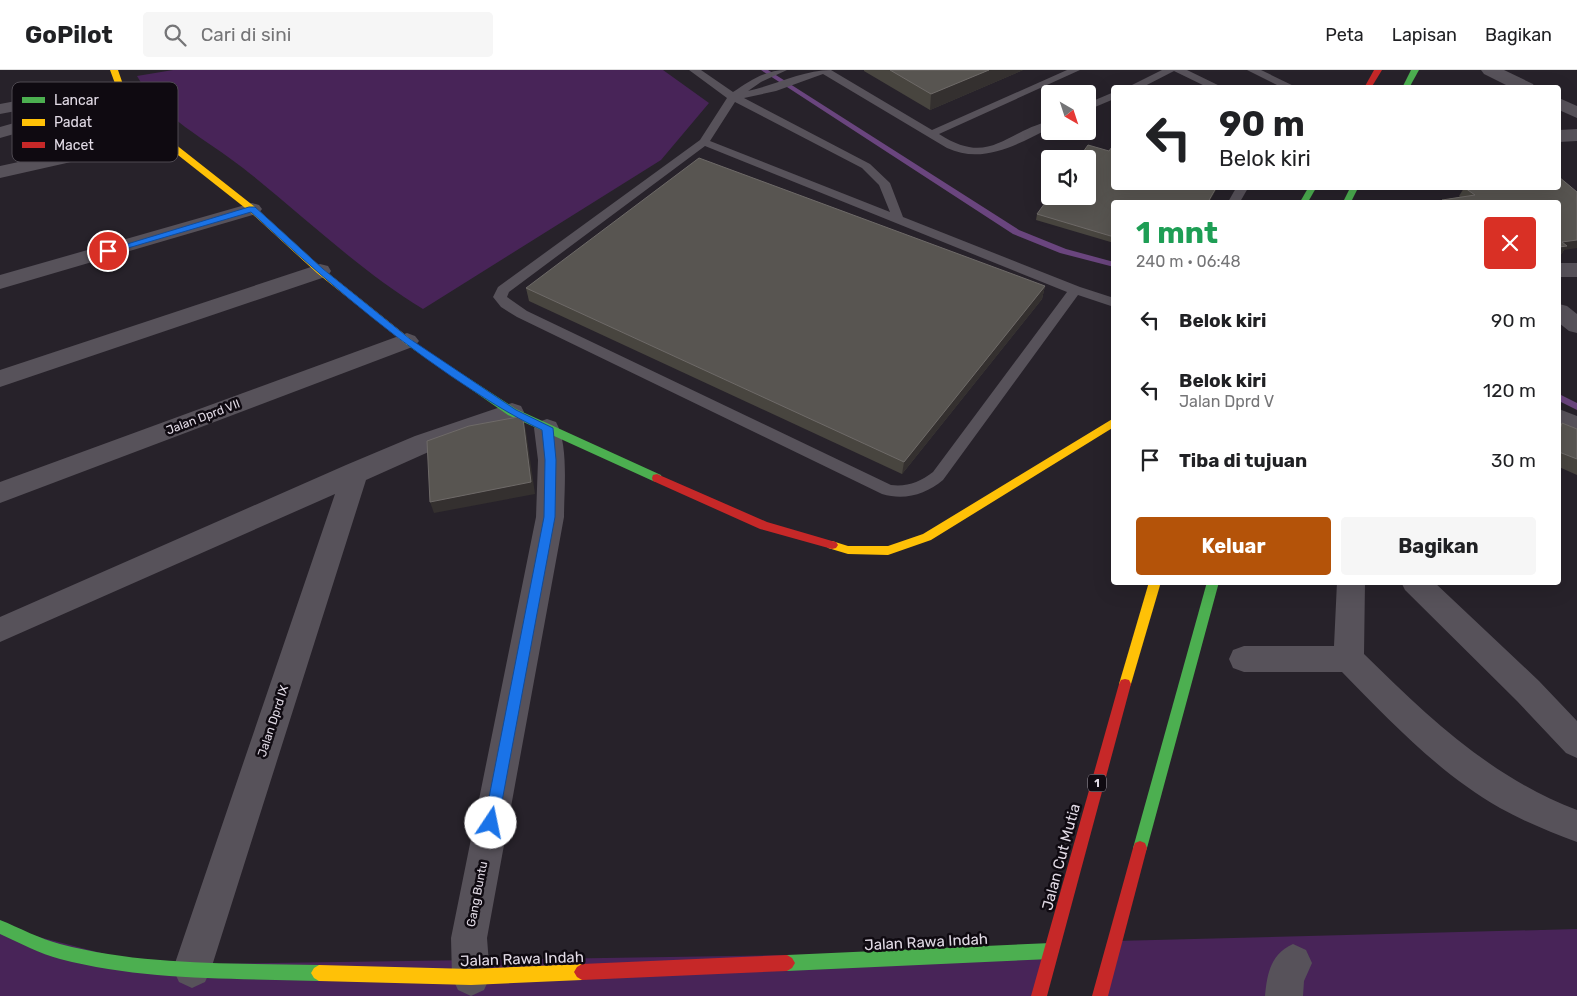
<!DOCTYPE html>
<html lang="id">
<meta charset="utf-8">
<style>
:root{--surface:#fff;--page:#f6f6f6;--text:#202124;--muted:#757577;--line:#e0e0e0;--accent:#b45309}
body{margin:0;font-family:Rubik,sans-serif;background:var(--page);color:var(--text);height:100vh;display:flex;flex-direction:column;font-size:19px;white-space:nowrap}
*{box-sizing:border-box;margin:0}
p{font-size:16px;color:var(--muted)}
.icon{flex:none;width:28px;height:28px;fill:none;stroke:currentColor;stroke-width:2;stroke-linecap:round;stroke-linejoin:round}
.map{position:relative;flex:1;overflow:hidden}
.panel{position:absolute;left:1111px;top:130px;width:450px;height:385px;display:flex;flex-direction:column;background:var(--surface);border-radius:5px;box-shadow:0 5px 20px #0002}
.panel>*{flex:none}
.hud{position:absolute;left:1111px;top:15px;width:450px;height:105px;border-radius:5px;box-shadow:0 5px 20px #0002;background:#fff;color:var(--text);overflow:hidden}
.needle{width:32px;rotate:141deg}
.buttons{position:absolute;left:1041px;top:15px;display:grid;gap:10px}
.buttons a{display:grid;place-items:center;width:55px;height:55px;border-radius:5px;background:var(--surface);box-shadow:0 5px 20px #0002;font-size:25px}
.pin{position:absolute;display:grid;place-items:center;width:42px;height:42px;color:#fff;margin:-21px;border:2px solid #fff;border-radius:50%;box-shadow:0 1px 5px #0007}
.me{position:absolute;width:55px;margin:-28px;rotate:11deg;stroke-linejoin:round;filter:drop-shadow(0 0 4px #0008)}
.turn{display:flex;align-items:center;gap:18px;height:105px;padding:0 25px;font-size:22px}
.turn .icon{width:65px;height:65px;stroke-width:2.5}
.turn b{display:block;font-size:35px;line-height:42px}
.round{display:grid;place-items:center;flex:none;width:52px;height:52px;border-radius:5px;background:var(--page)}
.overview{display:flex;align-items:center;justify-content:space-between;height:85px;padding:0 25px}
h1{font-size:30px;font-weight:700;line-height:38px;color:#1e9e55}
.primary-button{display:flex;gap:10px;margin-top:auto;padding:10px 25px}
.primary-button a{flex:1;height:58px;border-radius:5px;background:var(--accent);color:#fff;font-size:20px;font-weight:700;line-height:58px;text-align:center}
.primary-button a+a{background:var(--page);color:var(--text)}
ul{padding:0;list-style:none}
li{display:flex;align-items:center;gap:15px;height:70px;padding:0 25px}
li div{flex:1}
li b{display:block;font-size:19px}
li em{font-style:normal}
header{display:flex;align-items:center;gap:30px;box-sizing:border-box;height:70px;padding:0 25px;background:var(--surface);border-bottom:1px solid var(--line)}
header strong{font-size:24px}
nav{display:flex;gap:28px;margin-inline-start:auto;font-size:18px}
.search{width:350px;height:45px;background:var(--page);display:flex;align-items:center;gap:12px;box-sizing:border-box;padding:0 18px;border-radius:5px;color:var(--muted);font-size:19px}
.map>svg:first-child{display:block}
.green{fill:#482458}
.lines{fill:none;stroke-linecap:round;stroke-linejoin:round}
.stream{fill:#6a457e;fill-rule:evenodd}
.lane{fill:#57525a;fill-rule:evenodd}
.street{fill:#57525a;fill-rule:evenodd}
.fast{fill:#4caf50;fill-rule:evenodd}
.slow{fill:#ffc107;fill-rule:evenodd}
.jam{fill:#c62828;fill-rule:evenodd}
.wall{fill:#48453f}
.shaded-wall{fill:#34302f}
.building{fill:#585551;stroke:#6e6a68}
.route{fill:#1a73e8;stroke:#114b97}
.labels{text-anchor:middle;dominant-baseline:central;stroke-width:5;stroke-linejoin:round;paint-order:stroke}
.shield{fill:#0f0a11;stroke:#a39ca6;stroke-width:1}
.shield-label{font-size:11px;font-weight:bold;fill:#e2dbe6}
.street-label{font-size:12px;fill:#e2dbe6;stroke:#0f0a11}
.near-street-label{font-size:15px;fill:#e2dbe6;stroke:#0f0a11}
.key{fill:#0f0a11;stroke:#4e4951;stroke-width:1}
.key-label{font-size:14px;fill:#e2dbe6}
</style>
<header>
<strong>GoPilot</strong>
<div class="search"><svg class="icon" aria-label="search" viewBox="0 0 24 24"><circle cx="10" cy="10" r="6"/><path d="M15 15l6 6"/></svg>Cari di sini</div>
<nav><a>Peta</a><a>Lapisan</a><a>Bagikan</a></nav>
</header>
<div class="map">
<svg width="1577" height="926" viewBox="0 0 1577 926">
<rect width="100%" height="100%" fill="#27222a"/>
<g class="green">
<path d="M 173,0 L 663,0 L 709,33 L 661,90 L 423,239 C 357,199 303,145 243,98 C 206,69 161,48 137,6 Z"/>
<path d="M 0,857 L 148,895 L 1051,881 L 1039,926 L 0,926 Z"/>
<path d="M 1577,859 L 1577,926 L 1100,926 L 1115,871 Z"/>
</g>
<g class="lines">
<g class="stream">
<path d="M 761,0 L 768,0 L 1019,160 L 1066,179 L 1114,192 L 1114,197 L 1060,183 L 1013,164 Z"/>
<path d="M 1559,324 L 1577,333 L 1577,340 L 1559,331 Z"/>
</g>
<g class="lane">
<path d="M 689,0 L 701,0 L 733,22 C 751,10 765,0 787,0 L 761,12 L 748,21 C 776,15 803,0 831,0 L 932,60 L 1067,0 L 1080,0 L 939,64 C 990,97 1004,62 1050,51 L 1050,58 C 1018,74 983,95 947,78 L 823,4 L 776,21 L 744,28 L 870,94 L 890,113 L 903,147 L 1080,217 L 1114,228 L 1114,237 L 1078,225 L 943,410 C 926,424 905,431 882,424 L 517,247 L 501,237 L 493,227 L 498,217 L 700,70 L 727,28 ZM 735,32 L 862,98 L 879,115 L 890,142 L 710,71 ZM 705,76 L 1067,222 L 933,402 C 920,412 907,417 891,415 L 527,241 L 507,227 L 509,222 Z"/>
<path d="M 1162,0 L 1187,0 L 1224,18 L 1209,18 L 1174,1 L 1141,18 L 1126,18 Z"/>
<path d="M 1247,0 L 1261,0 L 1298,18 L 1283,18 Z"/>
<path d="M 1114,22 L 1114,29 L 1088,40 L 1088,33 Z"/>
<path d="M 1236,118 L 1248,118 L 1240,132 L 1228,132 Z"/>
</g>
<g class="street">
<path d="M 1481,0 L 1504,0 L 1533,14 L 1535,18 L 1512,18 L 1484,4 Z"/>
<path d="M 95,16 L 101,17 L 104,21 L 101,25 L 0,44 L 0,34 Z"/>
<path d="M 124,22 L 130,23 L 133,27 L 130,31 L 0,68 L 0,57 Z"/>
<path d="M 1559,28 L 1577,36 L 1577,48 L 1559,40 Z"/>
<path d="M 153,55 L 160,57 L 162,61 L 160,65 L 71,92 L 0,108 L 0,96 L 60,83 Z"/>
<path d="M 1577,59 L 1577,71 L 1559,72 L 1559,60 Z"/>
<path d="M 252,133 L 259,135 L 262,139 L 259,143 L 0,219 L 0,205 Z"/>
<rect x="1559" y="193" width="18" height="14"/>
<path d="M 320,194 L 328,196 L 331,201 L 328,206 L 0,317 L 0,300 Z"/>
<path d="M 1559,234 L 1567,236 L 1577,244 L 1577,263 L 1569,261 L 1559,253 Z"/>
<path d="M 407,263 L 415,266 L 419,271 L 415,276 L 0,433 L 0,412 Z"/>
<path d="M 512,333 L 521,336 L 524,342 L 521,348 L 433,380 L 366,410 L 211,899 L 205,912 L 192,918 L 179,912 L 173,899 L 335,424 L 0,572 L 0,547 L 346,395 L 415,366 Z"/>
<path d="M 1559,339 L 1577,346 L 1577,366 L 1559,359 Z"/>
<path d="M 547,349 L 556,352 C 569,375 564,421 564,447 L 487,868 L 490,907 L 484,920 L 471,926 L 458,920 L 452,907 L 451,868 L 536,447 L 538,390 L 534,358 L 538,352 Z"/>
<path d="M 1337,512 L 1365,512 L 1364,584 C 1428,647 1492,708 1577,740 L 1577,772 C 1551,762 1525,752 1500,738 C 1440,704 1390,651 1342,602 L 1244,602 L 1233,598 L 1229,589 L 1233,580 L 1244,576 L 1334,576 Z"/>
<path d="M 1401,512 L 1434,512 L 1539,611 L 1577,651 L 1577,688 L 1566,683 L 1517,631 L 1405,520 Z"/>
<path d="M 1293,874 L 1306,880 L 1312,893 L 1304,911 L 1303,926 L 1265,926 C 1267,903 1271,884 1293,874 Z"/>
</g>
<g class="fast">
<path d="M 1411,0 L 1419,0 L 1409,18 L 1402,18 Z"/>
<path d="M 1308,118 L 1316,118 L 1308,132 L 1300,132 Z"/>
<path d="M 1350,118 L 1358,118 L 1351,132 L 1343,132 Z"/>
<path d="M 410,270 L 516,339 L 661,405 L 662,408 L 657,412 L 653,411 L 508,345 L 407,275 L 407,271 Z"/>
<path d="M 1207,512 L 1219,512 L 1147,778 L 1145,783 L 1140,785 L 1135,783 L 1133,778 Z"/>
<path d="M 0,850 C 20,858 40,869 60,874 C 144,896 233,893 319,895 L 324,898 L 327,903 L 324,908 L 319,911 C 233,908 144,911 60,889 C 40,884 20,873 0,864 Z"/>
<path d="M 1051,873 L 1056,876 L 1059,881 L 1056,886 L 1051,889 L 787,901 L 782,898 L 779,893 L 782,888 L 787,885 Z"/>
</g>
<g class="slow">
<path d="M 110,0 L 118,0 L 127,26 L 156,59 L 255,137 L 323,199 L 413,271 L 413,275 L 407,275 L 317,203 L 249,141 L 150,63 L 120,27 Z"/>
<path d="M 1114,348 L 1114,357 L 931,470 L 888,485 L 848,484 L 828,478 L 826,475 L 828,472 L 832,471 L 848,476 L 888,476 L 923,464 Z"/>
<path d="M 1149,512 L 1161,512 L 1131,614 L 1129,618 L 1125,619 L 1121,618 L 1119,614 Z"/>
<path d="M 582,894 L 587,897 L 590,902 L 587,907 L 582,910 L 471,915 L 319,911 L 314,908 L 311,903 L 314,898 L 319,895 L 471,899 Z"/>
</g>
<g class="jam">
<path d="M 1374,0 L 1382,0 L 1371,18 L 1364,18 Z"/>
<path d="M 657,404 L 767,452 L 832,471 L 836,472 L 838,475 L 836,478 L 832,479 L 760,459 L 653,411 L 652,408 L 653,405 Z"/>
<path d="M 1125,609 L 1129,610 L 1131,614 L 1047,926 L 1031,926 L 1119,614 L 1121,610 Z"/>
<path d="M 1140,771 L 1145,773 L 1147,778 L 1108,926 L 1092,926 L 1133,778 L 1135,773 Z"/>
<path d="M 787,885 L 792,888 L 795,893 L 792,898 L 787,901 L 582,910 L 577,907 L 574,902 L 577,897 L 582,894 Z"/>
</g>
</g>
<g class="wall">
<path d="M 864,0 L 1023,0 L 930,40 L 864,1 Z"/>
<path d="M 1109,81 L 1114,118 L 1217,118 L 1209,132 L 1114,132 L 1114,173 L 1036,150 L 1037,144 Z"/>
<path d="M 1464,118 L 1559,118 L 1564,180 L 1560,186 L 1559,132 L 1441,132 L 1442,130 L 1460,127 L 1459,126 Z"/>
<path d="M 1045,216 L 1042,229 L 902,404 L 529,231 L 526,218 Z"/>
<path d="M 1562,353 L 1577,359 L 1577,405 L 1559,397 L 1559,357 Z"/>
</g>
<g class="shaded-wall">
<path d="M 989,0 L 1023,0 L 930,40 L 931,24 Z"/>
<path d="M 1216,118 L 1217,118 L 1209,132 L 1208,132 Z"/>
<path d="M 1577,170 L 1577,178 L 1564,180 L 1560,186 L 1559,186 L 1559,177 L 1562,172 Z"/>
<path d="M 1045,216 L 1042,229 L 902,404 L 904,392 Z"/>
<path d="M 523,349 L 526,361 L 535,424 L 434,443 L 430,432 Z"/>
</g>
<g class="building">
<path d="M 890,0 L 989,0 L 931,24 Z"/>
<path d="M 1114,74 L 1114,118 L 1216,118 L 1208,132 L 1114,132 L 1114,167 L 1037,144 L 1050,126 L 1088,126 L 1088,89 L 1078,89 L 1088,75 L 1109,81 Z"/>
<path d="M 699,88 L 1045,216 L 904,392 L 526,218 Z"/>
<path d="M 1559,107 L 1577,122 L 1577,170 L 1562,172 L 1567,176 L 1559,177 L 1559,132 L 1445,132 L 1442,130 L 1475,125 L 1465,118 L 1559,118 Z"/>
<path d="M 518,347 L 523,349 L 531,412 L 430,432 L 427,371 L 469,356 Z"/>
<path d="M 1562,353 L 1577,359 L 1577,389 L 1559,382 L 1559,362 Z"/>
</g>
<path class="route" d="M 249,137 L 255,137 L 323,199 L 410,269 L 516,340 L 553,358 L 556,390 L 555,447 L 498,753 L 496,758 L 491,760 L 486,758 L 484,753 L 544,447 L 545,390 L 542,360 C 510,345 481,326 451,306 C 379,257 315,201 251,142 L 111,183 L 104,181 Z"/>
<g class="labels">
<rect class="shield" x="1088" y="704.5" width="18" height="17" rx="4"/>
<g class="shield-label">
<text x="1097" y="713">1</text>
</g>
<g class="street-label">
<text transform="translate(203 347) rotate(-21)">Jalan Dprd VII</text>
<text transform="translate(273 651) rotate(-72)">Jalan Dprd IX</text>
<text transform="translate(477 824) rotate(-79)">Gang Buntu</text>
</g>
<g class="near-street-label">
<text transform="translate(1061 787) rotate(-75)">Jalan Cut Mutia</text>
<text transform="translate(926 872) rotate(-3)">Jalan Rawa Indah</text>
<text transform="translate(522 889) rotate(-2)">Jalan Rawa Indah</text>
</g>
</g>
<rect x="12" y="12" width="166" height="80" rx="8" class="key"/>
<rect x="22" y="27" width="23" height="6" fill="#4caf50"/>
<rect x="22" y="49" width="23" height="7" fill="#ffc107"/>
<rect x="22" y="72" width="23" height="6" fill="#c62828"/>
<g class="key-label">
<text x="54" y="35">Lancar</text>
<text x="54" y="57">Padat</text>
<text x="54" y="80">Macet</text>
</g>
</svg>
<div class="buttons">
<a><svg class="needle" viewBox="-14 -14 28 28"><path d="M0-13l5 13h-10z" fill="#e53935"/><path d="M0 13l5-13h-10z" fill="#757577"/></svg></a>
<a><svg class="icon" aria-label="sound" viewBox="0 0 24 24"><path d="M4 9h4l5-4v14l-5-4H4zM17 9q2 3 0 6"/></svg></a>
</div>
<div class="pin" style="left:108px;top:181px;background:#d93025"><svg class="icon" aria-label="arrive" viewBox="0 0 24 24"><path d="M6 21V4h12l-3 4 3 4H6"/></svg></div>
<svg class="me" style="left:491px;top:753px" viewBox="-20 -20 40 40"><circle r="19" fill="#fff"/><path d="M0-13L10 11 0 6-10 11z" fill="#1a73e8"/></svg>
<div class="hud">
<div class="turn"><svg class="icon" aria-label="left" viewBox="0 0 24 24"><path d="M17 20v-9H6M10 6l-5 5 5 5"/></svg><div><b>90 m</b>Belok kiri</div></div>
</div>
<section class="panel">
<div class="overview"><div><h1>1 mnt</h1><p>240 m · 06:48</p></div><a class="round" style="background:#d93025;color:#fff"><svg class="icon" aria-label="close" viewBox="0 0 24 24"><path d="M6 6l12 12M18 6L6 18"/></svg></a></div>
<ul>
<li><svg class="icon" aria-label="left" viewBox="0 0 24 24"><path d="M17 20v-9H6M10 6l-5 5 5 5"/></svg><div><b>Belok kiri</b></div><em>90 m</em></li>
<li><svg class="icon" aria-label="left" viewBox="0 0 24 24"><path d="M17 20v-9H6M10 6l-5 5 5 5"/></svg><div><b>Belok kiri</b><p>Jalan Dprd V</p></div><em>120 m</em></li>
<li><svg class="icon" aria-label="arrive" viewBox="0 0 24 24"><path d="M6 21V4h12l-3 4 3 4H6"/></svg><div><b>Tiba di tujuan</b></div><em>30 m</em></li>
</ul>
<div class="primary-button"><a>Keluar</a><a>Bagikan</a></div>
</section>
</div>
